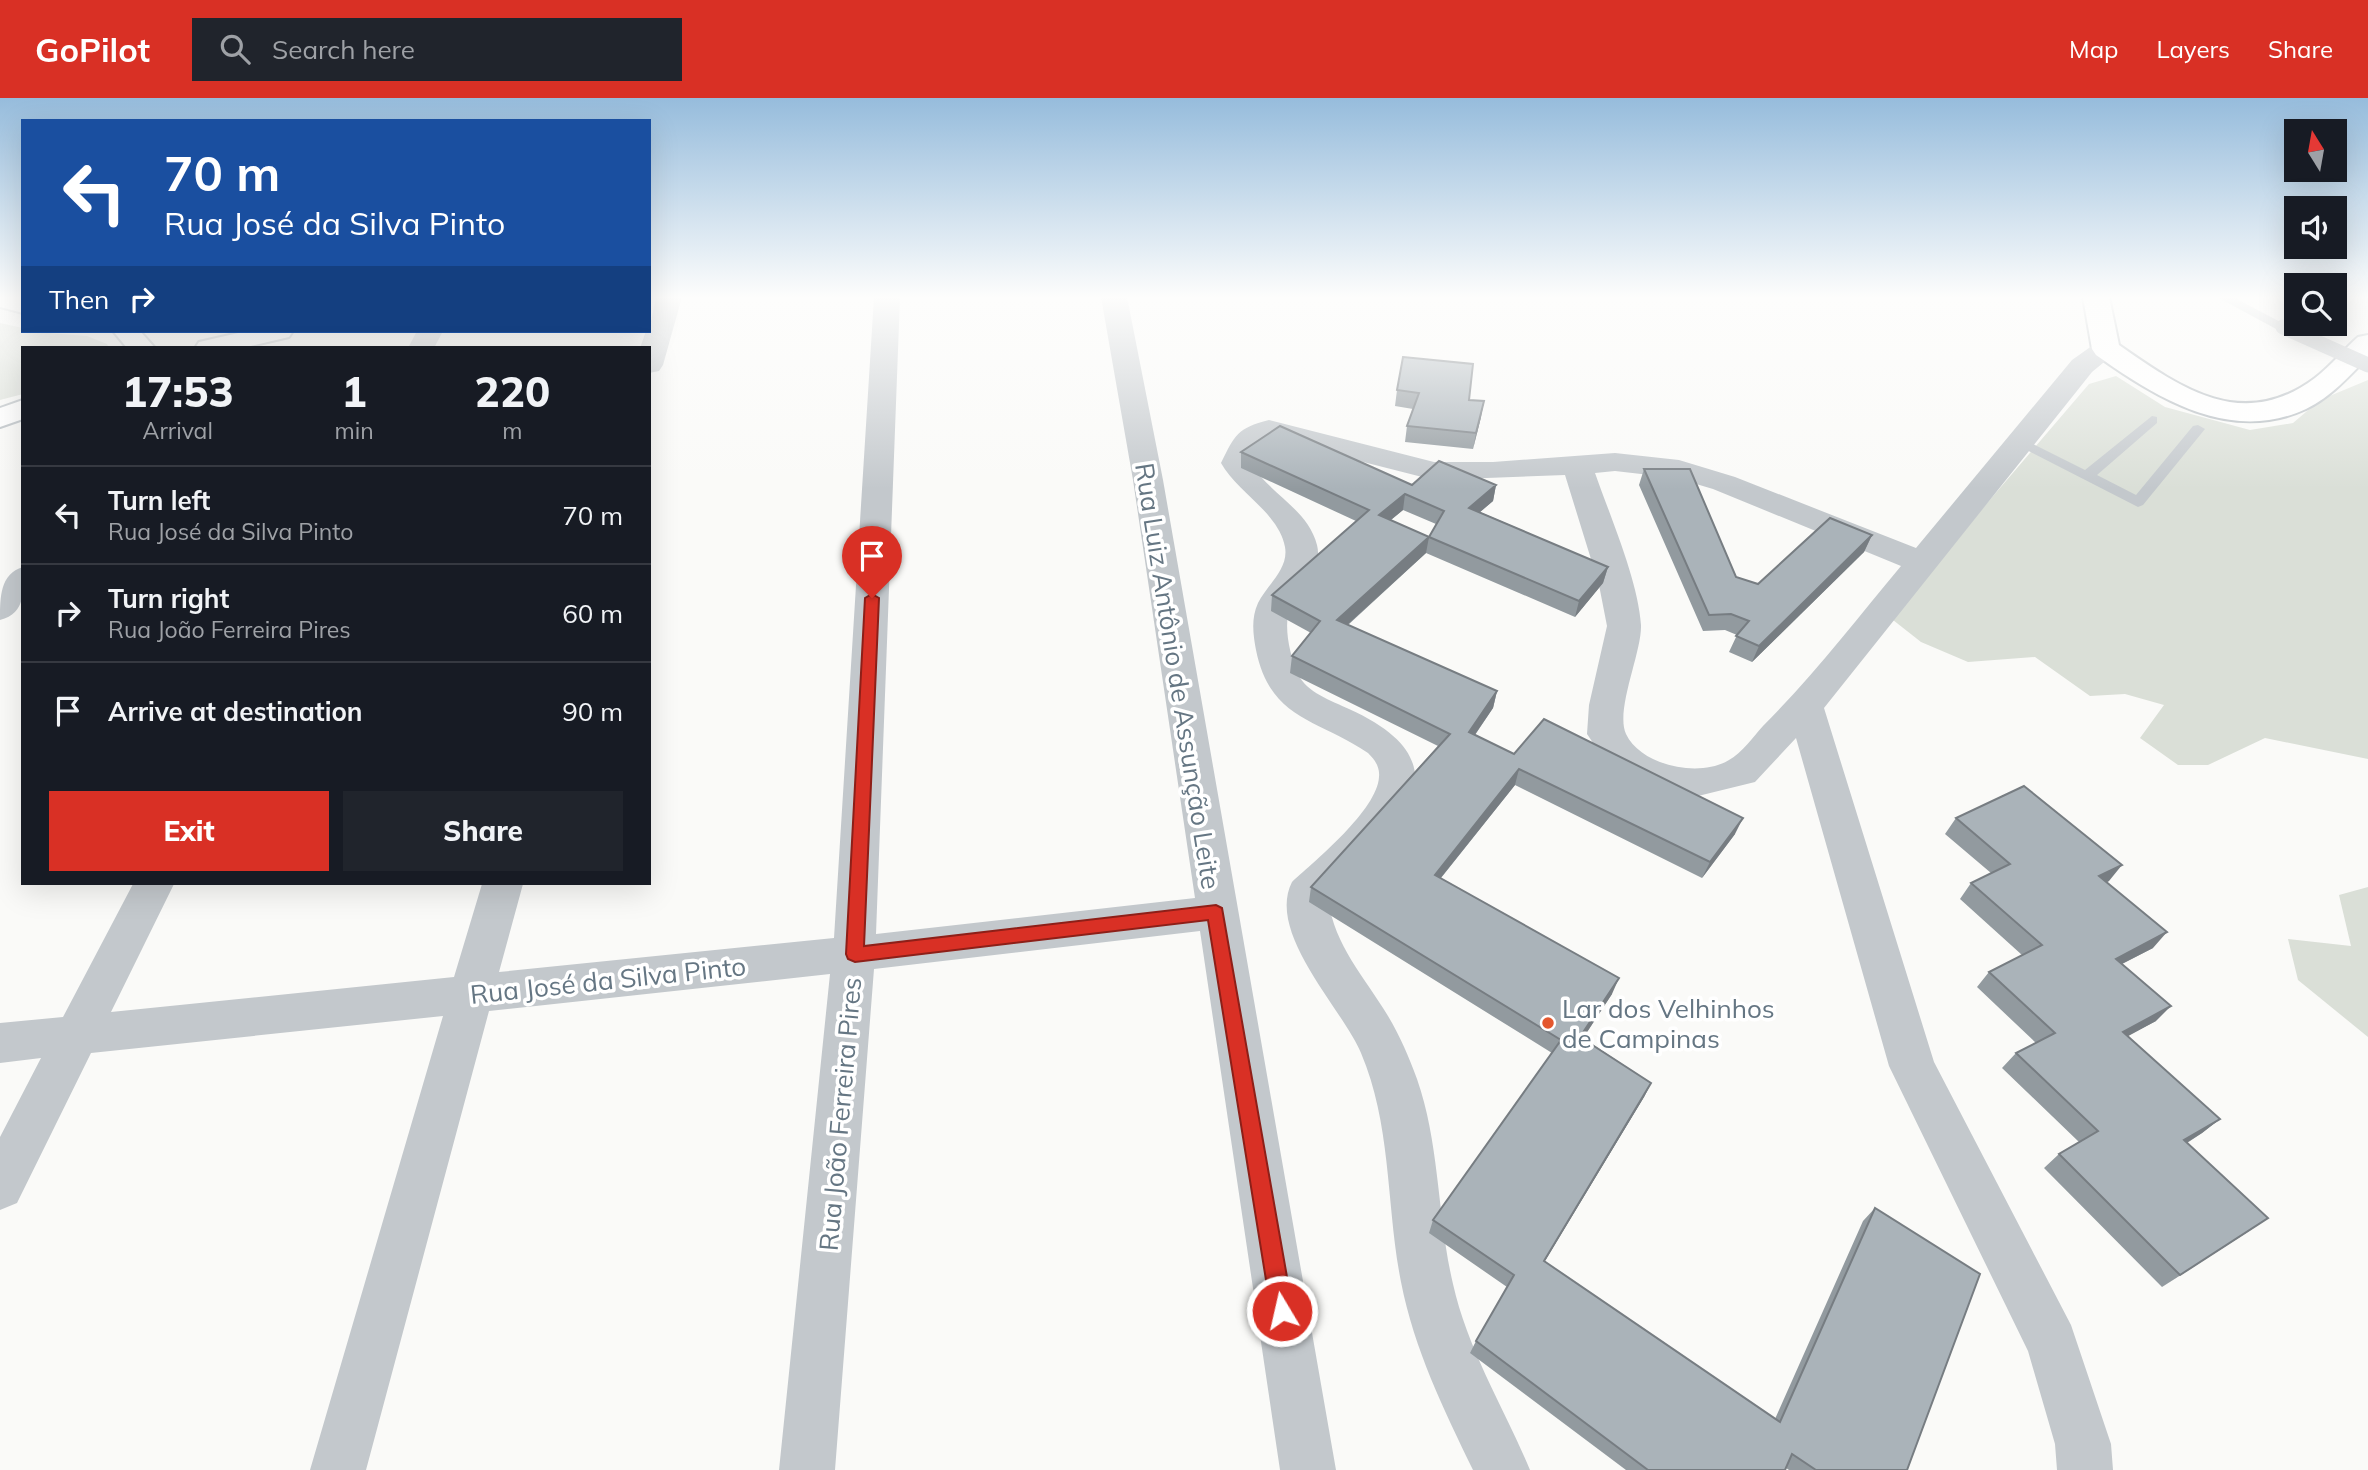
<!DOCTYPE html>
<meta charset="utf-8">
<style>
:root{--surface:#171b24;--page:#20242c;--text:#f1f3f6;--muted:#9ea1a6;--line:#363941;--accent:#d93025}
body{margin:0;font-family:Mulish,sans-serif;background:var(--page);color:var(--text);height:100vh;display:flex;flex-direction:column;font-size:26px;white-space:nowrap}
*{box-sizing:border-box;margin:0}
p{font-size:23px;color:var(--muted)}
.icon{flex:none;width:38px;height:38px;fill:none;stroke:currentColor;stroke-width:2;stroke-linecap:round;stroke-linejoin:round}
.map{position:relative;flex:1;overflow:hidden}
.sheet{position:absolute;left:21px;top:248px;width:630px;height:539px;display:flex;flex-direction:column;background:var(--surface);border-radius:0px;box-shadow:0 7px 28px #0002}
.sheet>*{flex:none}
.guide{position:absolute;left:21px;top:21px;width:630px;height:214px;border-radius:0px;box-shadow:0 7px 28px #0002;background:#1a4fa0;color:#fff;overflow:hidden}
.needle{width:46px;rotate:349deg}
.tools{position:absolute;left:2284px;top:21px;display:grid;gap:14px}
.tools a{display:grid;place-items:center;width:63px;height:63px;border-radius:0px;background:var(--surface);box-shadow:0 7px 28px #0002;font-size:35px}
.pin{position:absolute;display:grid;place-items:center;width:60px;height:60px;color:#fff;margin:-72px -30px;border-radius:50% 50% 50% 0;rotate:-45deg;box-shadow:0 0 7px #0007}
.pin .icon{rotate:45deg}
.me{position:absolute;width:77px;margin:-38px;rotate:351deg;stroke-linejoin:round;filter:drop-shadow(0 0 5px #0008)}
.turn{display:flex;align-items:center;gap:24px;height:147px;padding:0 28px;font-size:32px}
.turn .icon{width:91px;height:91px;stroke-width:2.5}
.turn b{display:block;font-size:49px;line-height:60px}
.then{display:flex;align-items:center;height:66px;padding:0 28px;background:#0003;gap:14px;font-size:26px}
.eta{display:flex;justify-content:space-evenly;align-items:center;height:119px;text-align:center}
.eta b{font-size:42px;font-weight:800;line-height:49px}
.button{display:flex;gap:14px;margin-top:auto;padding:14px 28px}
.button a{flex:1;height:80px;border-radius:0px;background:var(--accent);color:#fff;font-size:28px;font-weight:800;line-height:80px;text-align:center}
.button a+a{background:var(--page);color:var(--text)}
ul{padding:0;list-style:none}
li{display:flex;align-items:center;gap:21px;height:98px;padding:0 28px;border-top:2px solid var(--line)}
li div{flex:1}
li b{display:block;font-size:26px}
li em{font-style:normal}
header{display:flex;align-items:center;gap:42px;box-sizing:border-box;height:98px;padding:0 35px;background:var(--accent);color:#fff}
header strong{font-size:33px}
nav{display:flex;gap:38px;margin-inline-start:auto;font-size:24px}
.search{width:490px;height:63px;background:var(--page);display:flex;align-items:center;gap:18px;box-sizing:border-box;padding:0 24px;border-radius:0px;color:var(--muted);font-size:26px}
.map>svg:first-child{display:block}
.green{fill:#dadfd7}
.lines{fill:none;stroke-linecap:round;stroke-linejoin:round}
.secondary-casing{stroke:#b3babf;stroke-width:4}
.lane{fill:#c3c8cc;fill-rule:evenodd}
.street{fill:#c3c8cc;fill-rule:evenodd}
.secondary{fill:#fff;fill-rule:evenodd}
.lane-bridge{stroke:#c3c8cc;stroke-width:15}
.wall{fill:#929a9f;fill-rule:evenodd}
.shaded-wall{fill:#777d82}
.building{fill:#aab3b9;stroke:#777d82;stroke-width:2;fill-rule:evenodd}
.route{fill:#d93025;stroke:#8d1f18;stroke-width:2}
.poi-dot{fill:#e4572e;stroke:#fff;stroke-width:2.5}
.labels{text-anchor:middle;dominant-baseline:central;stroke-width:7;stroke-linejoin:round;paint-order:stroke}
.street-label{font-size:26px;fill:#657683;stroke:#fff}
.poi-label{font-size:26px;fill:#657683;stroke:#fff;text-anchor:start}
</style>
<header>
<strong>GoPilot</strong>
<div class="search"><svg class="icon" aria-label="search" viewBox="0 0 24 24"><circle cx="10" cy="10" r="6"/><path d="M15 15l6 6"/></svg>Search here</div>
<nav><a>Map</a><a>Layers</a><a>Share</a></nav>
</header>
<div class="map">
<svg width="2368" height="1372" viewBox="0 0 2368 1372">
<rect width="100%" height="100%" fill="#fafaf8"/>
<g class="green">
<path d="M 0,225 L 23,230 L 23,233 L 87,238 L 107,246 L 109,250 L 23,250 L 23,296 L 0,302 Z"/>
<path d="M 2116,278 L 2165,309 L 2250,332 L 2293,325 L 2320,302 L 2368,282 L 2368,661 L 2265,640 L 2208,667 L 2178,667 L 2140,640 L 2164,607 L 2125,596 L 2090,598 L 2035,559 L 1968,564 L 1921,544 L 1893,522 L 1982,411 L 2089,286 Z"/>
<path d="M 2368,789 L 2368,939 L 2298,882 L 2288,841 L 2351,848 L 2339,797 Z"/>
</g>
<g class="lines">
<g class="secondary-casing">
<g id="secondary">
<path d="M 0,199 L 23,199 L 23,215 L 0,209 Z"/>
<path d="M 2083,199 L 2109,199 L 2119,247 C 2182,291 2243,334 2315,280 C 2331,268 2343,252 2358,239 L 2368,237 L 2368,259 C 2349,278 2331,299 2306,311 C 2230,346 2157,300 2096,257 L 2092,251 Z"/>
<path d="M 113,233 L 140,233 L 155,250 L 127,250 Z"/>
<path d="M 247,233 L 293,233 L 289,239 L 242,250 L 195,250 L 199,244 Z"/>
<path d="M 23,302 L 23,321 L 0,329 L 0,310 Z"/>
</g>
</g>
<g class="lane">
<path d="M 2217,199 L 2233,199 L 2290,229 L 2278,232 Z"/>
<path d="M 2152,318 L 2157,319 L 2157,325 L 2097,377 L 2136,397 L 2193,328 L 2198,327 L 2205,331 L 2143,407 L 2138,409 L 2011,344 L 2018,340 L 2023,341 L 2085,372 Z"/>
</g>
<g class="street">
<path d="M 656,199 L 682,199 L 663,267 L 659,273 L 649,275 L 649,250 L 640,250 L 646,233 L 649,233 Z"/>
<path d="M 874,199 L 900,199 L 876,836 L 1195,800 L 1133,382 L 1101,199 L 1127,199 L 1163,382 L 1336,1372 L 1280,1372 L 1200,833 L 874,871 L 835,1372 L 779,1372 L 830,876 L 489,913 L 366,1372 L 310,1372 L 443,918 L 91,955 L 17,1105 L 0,1112 L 0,1039 L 41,960 L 0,965 L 0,925 L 63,919 L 133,786 L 174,786 L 111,914 L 454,879 L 482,786 L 523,786 L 499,874 L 834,840 Z"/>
<path d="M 417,233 L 443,233 L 434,250 L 408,250 Z"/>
<path d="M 2106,243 L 2116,245 L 2120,251 L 2092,274 L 1824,610 L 1934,964 L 2071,1227 L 2111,1346 L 2113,1372 L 2057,1372 L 2055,1346 L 2028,1253 L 1889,968 L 1796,640 L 1755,684 L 1698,698 L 1666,697 L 1612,673 L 1587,636 L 1589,607 L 1607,528 L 1599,487 L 1565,377 L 1434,382 L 1269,340 L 1261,345 L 1251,365 C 1268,395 1308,411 1317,447 C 1323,470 1301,485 1292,503 C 1282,524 1289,555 1298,576 C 1306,594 1332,603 1349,611 C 1475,668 1394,735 1328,801 C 1335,849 1364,878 1388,918 C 1400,938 1409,959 1417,981 C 1440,1047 1437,1118 1453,1186 C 1468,1253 1504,1309 1530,1372 L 1473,1372 C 1444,1312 1414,1251 1401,1184 C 1386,1108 1392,1028 1361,955 C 1342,910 1266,835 1292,784 C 1316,762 1377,712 1379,679 C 1380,669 1375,662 1368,655 C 1318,621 1270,622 1256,552 C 1253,536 1251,520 1258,505 C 1267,487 1289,471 1285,449 C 1279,415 1237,394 1221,365 C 1235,337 1237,330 1269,322 L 1434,364 L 1493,364 L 1615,355 L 1679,362 L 1735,379 L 1916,450 L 2072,262 L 2096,245 ZM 1615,373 L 1676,380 L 1713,391 L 1901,468 C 1856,522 1813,578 1763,628 C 1753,639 1742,655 1729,662 C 1700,680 1641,668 1626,636 C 1615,612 1642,554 1641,527 C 1638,482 1610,418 1595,375 Z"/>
<path d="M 23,469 C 23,492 27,515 0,522 C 0,499 0,476 23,469 Z"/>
</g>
<use href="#secondary" class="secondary"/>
<path class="lane-bridge" d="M 2283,229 L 2368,267"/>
</g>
<g class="wall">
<path d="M 1397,292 L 1469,302 L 1481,319 L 1473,351 L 1405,344 L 1407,328 L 1413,311 L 1395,308 Z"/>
<path d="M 1241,354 L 1412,387 L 1496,387 L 1493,403 L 1480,414 L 1608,469 L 1603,485 L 1575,519 L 1426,455 L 1348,527 L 1497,593 L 1493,610 L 1475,637 L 1514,656 L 1735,736 L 1702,780 L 1515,687 L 1441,780 L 1612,896 L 1583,940 L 1651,985 L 1644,999 L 1544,1164 L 1775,1321 L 1863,1123 L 1875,1110 L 1907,1372 L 1789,1372 L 1786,1370 L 1785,1372 L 1626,1372 L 1470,1255 L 1476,1243 L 1507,1189 L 1429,1135 L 1433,1122 L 1552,955 L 1309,804 L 1311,789 L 1438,648 L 1290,575 L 1292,558 L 1311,535 L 1271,513 L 1272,497 L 1356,423 L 1241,370 ZM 1403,412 L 1436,426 L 1429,439 L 1391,422 Z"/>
<path d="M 1644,371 L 1736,479 L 1758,486 L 1872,437 L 1864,454 L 1752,564 L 1729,554 L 1737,537 L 1725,532 L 1703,533 L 1639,387 Z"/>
<path d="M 1956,720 L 2109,783 L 2107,784 L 2153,850 L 2122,866 L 2156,923 L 2127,938 L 2220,1021 L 2202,1035 L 2187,1045 L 2268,1120 L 2162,1189 L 2044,1070 L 2059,1056 L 2079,1044 L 2002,970 L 2016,955 L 2036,945 L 1977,889 L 1989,874 L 2022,857 L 1960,801 L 1971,785 L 1991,775 L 1945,736 Z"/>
</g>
<g class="shaded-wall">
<path d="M 1484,303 L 1481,319 L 1473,351 L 1476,335 Z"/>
<path d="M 1496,387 L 1493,403 L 1466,426 L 1469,410 Z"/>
<path d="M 1405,396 L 1403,412 L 1377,433 L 1379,417 Z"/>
<path d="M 1872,437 L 1864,454 L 1752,564 L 1759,548 Z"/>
<path d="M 1429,439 L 1426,455 L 1335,538 L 1337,522 Z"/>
<path d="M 1608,469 L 1603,485 L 1575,519 L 1579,503 Z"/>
<path d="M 1497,593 L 1493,610 L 1465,651 L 1469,634 Z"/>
<path d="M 1519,671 L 1515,687 L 1431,792 L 1435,777 Z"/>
<path d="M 1743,720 L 1735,736 L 1702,780 L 1710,764 Z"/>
<path d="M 2122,767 L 2109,783 L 2086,794 L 2099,778 Z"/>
<path d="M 2167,834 L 2153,850 L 2102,876 L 2116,861 Z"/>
<path d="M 1619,880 L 1612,896 L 1574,954 L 1580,939 Z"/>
<path d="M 2171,908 L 2156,923 L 2108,949 L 2123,934 Z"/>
<path d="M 1651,985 L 1644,999 L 1537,1176 L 1544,1163 Z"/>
<path d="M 2220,1021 L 2202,1035 L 2167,1057 L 2184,1042 Z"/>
<path d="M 2268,1120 L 2249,1133 L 2162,1189 L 2180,1177 Z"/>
</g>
<g class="building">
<path d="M 1403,259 L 1473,266 L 1469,302 L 1484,303 L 1476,335 L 1407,328 L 1419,295 L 1397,292 Z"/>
<path d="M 1280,328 L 1412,387 L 1439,363 L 1496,387 L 1469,410 L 1608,469 L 1579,503 L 1429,439 L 1337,522 L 1497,593 L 1469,634 L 1514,656 L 1544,621 L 1743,720 L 1710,764 L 1519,671 L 1435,777 L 1619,880 L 1580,939 L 1651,985 L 1544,1163 L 1780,1324 L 1875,1110 L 1980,1176 L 1907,1372 L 1816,1372 L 1792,1356 L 1785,1372 L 1648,1372 L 1476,1243 L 1514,1177 L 1433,1122 L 1561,942 L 1311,789 L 1450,636 L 1292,558 L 1320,523 L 1272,497 L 1369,412 L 1241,354 ZM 1405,396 L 1444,413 L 1429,439 L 1379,417 Z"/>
<path d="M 1644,371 L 1690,371 L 1736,479 L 1758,486 L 1830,420 L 1872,437 L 1759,548 L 1736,538 L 1749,523 L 1731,516 L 1709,517 Z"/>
<path d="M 2024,688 L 2122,767 L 2099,778 L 2167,834 L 2116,861 L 2171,908 L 2123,934 L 2220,1021 L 2184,1042 L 2268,1120 L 2180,1177 L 2059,1056 L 2098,1033 L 2016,955 L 2055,935 L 1989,874 L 2042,847 L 1971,785 L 2010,766 L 1956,720 Z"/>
</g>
<linearGradient id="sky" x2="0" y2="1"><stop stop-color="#96bcdc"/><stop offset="0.51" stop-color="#fdfdfc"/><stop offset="1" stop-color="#fdfdfc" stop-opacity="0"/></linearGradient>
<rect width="2368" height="391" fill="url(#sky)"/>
<path class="route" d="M 872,496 L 879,500 L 864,848 L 1216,807 L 1222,810 L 1293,1213 L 1290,1220 L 1282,1224 L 1274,1220 L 1271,1213 L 1208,822 L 855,864 L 848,861 L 846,856 L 865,500 Z"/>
<circle class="poi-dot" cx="1548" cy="925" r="7"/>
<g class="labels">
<g class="street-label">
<text transform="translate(1178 578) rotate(81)">Rua Luiz Antônio de Assunção Leite</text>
<text transform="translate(608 882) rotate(-6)">Rua José da Silva Pinto</text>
<text transform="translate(840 1016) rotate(-85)">Rua João Ferreira Pires</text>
</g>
<g class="poi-label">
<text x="1562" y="910">Lar dos Velhinhos<tspan x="1562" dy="30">de Campinas</tspan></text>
</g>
</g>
</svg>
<div class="tools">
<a><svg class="needle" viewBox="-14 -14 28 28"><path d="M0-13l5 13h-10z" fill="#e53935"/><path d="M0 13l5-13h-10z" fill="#9ea1a6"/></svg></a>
<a><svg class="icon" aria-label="sound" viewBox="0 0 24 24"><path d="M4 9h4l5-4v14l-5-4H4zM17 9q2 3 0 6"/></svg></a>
<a><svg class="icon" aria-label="search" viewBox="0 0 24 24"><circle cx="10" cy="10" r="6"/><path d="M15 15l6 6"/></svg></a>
</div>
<div class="pin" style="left:872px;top:500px;background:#d93025"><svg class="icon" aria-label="arrive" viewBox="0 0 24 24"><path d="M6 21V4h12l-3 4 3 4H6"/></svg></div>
<svg class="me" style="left:1282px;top:1213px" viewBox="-20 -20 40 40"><circle r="17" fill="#d93025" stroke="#fff" stroke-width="3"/><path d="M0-11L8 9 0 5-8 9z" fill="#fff"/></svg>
<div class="guide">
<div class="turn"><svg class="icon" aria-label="left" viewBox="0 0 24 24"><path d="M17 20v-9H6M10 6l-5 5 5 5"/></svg><div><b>70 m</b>Rua José da Silva Pinto</div></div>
<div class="then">Then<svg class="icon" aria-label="right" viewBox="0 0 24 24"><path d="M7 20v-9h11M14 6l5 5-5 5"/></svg></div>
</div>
<section class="sheet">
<div class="eta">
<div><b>17:53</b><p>Arrival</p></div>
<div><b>1</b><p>min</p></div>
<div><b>220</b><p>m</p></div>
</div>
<ul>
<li><svg class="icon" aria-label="left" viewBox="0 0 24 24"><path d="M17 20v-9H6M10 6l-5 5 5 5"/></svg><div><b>Turn left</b><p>Rua José da Silva Pinto</p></div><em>70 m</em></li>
<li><svg class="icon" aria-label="right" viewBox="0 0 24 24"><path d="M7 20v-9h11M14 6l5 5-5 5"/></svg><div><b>Turn right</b><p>Rua João Ferreira Pires</p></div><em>60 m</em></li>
<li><svg class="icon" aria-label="arrive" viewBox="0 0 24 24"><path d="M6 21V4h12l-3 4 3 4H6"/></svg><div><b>Arrive at destination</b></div><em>90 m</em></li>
</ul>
<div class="button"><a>Exit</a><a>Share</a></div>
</section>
</div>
